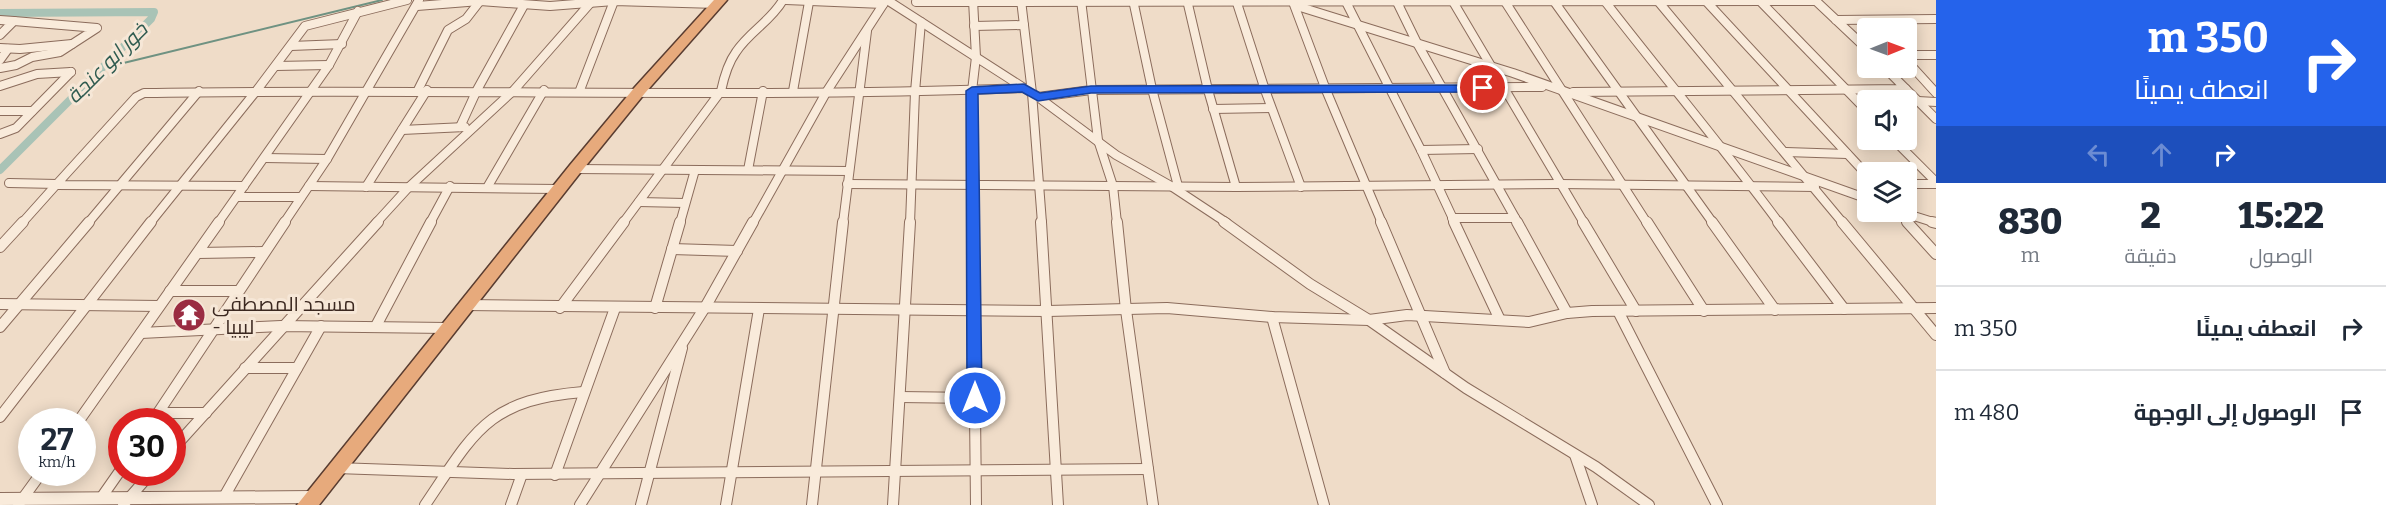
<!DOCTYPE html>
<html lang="ar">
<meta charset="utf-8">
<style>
:root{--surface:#fff;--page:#f2f2f3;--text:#1f2937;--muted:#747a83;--line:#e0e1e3}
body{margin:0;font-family:Bitter,Cairo,serif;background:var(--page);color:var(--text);direction:rtl;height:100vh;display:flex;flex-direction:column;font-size:22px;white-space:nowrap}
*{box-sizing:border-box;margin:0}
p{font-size:20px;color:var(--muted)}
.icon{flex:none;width:33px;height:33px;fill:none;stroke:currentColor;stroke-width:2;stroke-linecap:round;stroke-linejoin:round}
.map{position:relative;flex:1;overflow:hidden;direction:ltr}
.sheet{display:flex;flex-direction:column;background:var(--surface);width:450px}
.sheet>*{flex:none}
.banner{background:#2563eb;color:#fff;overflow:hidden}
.needle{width:39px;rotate:89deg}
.buttons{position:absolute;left:1857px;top:18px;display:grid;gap:12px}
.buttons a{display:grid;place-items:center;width:60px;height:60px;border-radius:6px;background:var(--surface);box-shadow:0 3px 15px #0003;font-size:30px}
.speed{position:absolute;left:18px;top:408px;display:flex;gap:12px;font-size:30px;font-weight:700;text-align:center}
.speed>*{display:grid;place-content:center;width:78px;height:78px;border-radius:50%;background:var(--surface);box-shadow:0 3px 15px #0003;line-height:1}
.speed small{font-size:15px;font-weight:400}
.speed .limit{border:9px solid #d22;background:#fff;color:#111}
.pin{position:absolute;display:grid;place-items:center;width:51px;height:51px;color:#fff;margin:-26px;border:3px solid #fff;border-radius:50%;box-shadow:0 2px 6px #0007}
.me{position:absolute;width:66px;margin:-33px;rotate:0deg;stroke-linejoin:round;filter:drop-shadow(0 0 4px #0008)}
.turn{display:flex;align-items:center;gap:21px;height:126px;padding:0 18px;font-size:27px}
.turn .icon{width:78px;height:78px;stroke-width:2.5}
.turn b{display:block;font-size:42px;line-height:51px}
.lanes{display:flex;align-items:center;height:57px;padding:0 18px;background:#0003;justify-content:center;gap:30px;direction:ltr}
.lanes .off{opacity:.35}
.eta{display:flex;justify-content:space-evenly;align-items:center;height:102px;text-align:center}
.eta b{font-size:36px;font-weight:800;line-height:42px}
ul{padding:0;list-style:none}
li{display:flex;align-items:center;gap:18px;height:84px;padding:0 18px;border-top:2px solid var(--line)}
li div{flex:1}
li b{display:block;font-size:22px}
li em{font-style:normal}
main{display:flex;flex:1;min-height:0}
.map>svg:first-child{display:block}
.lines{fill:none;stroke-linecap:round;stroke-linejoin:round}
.stream{stroke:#6f9282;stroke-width:2}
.canal{stroke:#a9c3b6;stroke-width:8}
.minor-far1-casing{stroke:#8b6c5c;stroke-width:10}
.minor-casing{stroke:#8b6c5c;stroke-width:12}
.tertiary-casing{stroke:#8b6c5c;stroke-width:2}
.trunk-casing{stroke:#593c30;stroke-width:3}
.minor-far1{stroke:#f9ebdb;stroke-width:8}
.minor{stroke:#f9ebdb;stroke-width:10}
.tertiary{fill:#f9ebdb;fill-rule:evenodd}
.trunk{fill:#e7aa7c;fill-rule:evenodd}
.route{fill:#2563eb;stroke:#184099;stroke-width:1.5}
.labels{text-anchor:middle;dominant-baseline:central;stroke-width:6;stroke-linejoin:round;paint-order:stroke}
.poi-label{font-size:20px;fill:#3b2820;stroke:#f6e7d7;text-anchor:start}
.water-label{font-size:21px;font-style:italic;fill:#2f5b50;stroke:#f6e7d7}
</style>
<main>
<section class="sheet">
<div class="banner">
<div class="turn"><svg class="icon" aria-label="right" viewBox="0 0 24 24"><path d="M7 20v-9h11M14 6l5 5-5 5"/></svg><div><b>350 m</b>انعطف يمينًا</div></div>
<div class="lanes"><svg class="icon off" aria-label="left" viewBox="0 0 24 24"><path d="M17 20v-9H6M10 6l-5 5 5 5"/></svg><svg class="icon off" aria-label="ahead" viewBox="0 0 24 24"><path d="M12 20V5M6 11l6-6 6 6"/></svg><svg class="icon" aria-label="right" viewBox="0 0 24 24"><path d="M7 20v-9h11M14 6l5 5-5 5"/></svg></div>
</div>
<div class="eta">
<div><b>15:22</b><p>الوصول</p></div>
<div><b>2</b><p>دقيقة</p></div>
<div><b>830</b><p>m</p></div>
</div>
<ul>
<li><svg class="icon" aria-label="right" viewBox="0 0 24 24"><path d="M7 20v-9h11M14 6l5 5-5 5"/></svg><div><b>انعطف يمينًا</b></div><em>350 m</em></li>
<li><svg class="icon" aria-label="arrive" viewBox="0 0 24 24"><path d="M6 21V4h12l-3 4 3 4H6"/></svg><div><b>الوصول إلى الوجهة</b></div><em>480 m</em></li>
</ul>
</section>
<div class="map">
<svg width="1936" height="505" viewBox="0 0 1936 505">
<rect width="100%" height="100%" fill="#efdcc8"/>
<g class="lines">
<path class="stream" d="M 103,68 L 382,0"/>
<path class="canal" d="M 0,13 L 154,12 L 151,19 L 0,170"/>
<g class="minor-far1-casing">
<g id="minor-far1">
<path d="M 786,0 L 883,4"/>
<path d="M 887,0 L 1038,97 L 1116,155 L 1171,186 L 1227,223"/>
<path d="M 973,0 L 976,57 L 972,91 L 973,223"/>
<path d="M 1021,0 L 1032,93 L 1042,223"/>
<path d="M 1081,0 L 1098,140 L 1113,186 L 1117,223"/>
<path d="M 1133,0 L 1152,89 L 1178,186"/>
<path d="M 1187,0 L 1208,90 L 1236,187"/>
<path d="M 1236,0 L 1265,90 L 1301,187"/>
<path d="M 1345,0 L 1421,150 L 1455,223"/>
<path d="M 1396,0 L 1417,43 L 1518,223"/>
<path d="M 1452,0 L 1584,223"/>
<path d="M 1504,0 L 1647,223"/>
<path d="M 1553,0 L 1713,223"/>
<path d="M 1604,0 C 1662,75 1723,147 1779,223"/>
<path d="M 1657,0 L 1843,223"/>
<path d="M 1705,0 L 1868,176"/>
<path d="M 1759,0 L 1868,112"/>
<path d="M 1815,0 L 1868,50"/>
<path d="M 916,2 L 1817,1"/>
<path d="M 1293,2 L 1326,90 L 1382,223"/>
<path d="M 417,6 L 480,1 L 550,6 L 614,1 L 717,4"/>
<path d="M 1297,6 L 1513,73 L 1868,199"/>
<path d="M 0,20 L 14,21 L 0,35"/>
<path d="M 1836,20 L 1936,19"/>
<path d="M 974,26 L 1024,25"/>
<path d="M 291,46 L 342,44"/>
<path d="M 0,48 L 20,49 L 72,44"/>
<path d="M 1906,55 L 1936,55"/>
<path d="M 0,60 L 8,49"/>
<path d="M 1906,60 L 1936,93"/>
<path d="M 276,66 L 329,65"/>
<path d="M 0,68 L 16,65 L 32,57 L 60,52 L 97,28 L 14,21"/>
<path d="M 0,86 L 37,74 L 71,72"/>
<path d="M 1906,89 L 1936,119"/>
<path d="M 418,90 L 448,30 L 466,19 L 480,1"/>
<path d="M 580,90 L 614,1"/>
<path d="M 793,91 L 809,2"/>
<path d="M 1573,92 L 1906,89 L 1885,68"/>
<path d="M 1038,97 L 1091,90 L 1542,87"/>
<path d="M 1918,101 L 1936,102"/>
<path d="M 1213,109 L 1271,108"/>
<path d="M 0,111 L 32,111"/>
<path d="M 460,127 L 477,90 L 524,5"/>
<path d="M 402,130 L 465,127"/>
<path d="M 0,134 L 16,128 L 71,72"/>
<path d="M 1894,140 L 1936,182"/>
<path d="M 1421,150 L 1478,149"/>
<path d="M 1786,152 L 1847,154"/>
<path d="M 265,158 L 327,159"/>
<path d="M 575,169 L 849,171"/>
<path d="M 748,170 L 763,91"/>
<path d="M 9,183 L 57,184"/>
<path d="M 847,184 L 1236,187 L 1560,184 L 1815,187"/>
<path d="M 1906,184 L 1936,184"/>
<path d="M 244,186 L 56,185 L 136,97 L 144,93 C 437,88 731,99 1024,88"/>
<path d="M 309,186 L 559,189"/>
<path d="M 488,186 L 544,90"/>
<path d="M 366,187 L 427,90"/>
<path d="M 237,197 L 301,197"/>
<path d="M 639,202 L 685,203"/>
<path d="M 1899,212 L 1909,223"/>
<path d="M 1901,212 L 1936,223"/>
<path d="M 1452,218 L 1515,218"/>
<path d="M 22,223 L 56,185"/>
<path d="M 88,223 L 199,91"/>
<path d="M 150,223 L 257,90 L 305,26 L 407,0"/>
<path d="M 218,223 L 329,65 L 358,11"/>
<path d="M 284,223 L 327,159 L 419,0"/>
<path d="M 376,223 L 408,188 L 514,90 L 593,0"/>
<path d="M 430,223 L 450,186"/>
<path d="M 623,223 L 721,91 C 724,77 728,63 736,52 C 749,32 771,21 783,0"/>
<path d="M 680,223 L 695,170"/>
<path d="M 753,223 L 827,91 L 886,0"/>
<path d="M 843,223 L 867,31"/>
<path d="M 910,223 L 915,92 L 921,22"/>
</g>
</g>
<g class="minor-casing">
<g id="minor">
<path d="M 973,222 L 976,505"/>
<path d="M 1041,222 L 1058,505"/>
<path d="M 1117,222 L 1126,310 L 1153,505"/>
<path d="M 1224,222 L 1310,284 L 1369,320 L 1466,388 L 1596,467 L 1649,505"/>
<path d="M 1381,222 L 1445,373"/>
<path d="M 1454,222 L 1500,320"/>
<path d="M 1517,222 L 1567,313"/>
<path d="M 1583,222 L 1636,311"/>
<path d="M 1647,222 L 1704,311"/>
<path d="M 1712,222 L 1775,310"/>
<path d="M 1778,222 L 1844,309"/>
<path d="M 1842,222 L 1936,335"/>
<path d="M 1907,222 L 1936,254"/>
<path d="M 1932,222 L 1936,223"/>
<path d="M 0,247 L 23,222"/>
<path d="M 672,249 L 737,251"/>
<path d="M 198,253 L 263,252"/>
<path d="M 170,291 L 237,291"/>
<path d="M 0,304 L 159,306"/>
<path d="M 466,305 L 1048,311 L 1167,308 L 1272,317 L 1369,320 L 1407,315 L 1529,322 L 1567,313 L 1592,311 L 1936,308"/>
<path d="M 560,308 L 624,222"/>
<path d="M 655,308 L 680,222"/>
<path d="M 1618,311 L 1717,505"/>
<path d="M 1272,317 L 1324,505"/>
<path d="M 376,326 L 431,222"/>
<path d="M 0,327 L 89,222"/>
<path d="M 141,333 L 281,326 L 447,328"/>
<path d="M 245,368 L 297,368"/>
<path d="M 900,397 L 975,398"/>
<path d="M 158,413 L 206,413"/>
<path d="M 0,417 L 151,222"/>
<path d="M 78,422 L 219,222"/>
<path d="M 152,422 L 285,222"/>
<path d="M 172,450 L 378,222"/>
<path d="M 1575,455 L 1592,505"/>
<path d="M 336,468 L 513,474 L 1148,469"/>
<path d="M 555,475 L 615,308"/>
<path d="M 224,497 L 321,326"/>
<path d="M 101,498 L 122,468"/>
<path d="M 18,505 L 42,472"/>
<path d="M 123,505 L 152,472"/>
<path d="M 425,505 C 475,431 487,400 583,392"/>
<path d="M 511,505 L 522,474"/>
<path d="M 580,505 L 707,304 L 753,222"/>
<path d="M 641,505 L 682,348"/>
<path d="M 726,505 L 759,309"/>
<path d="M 812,505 L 843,222"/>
<path d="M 893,505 L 910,222"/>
</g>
</g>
<g class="tertiary-casing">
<path id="tertiary" d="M 313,491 L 318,492 L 320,497 L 318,502 L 313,503 L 0,505 L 0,493 Z"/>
</g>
<g class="trunk-casing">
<path id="trunk" d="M 714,0 L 727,0 L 645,93 L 580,173 L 319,505 L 297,505 L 570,165 L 635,87 Z"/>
</g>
<use href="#minor-far1" class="minor-far1"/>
<use href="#minor" class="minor"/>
<use href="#tertiary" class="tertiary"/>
<use href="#trunk" class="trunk"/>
</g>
<path class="route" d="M 1024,84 L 1040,93 L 1091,86 L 1483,85 L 1489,88 L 1483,92 L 1091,93 L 1038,101 L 1022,92 L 978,94 L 982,398 L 980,402 L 975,404 L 969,402 L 967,398 L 966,91 L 972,87 Z"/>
<defs>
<g id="temple-disc" transform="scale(1.725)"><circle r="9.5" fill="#9a2c42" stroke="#f6e7d7"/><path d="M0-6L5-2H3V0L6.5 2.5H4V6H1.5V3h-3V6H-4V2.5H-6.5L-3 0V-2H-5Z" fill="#fff"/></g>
</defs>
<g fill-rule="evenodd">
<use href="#temple-disc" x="189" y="315"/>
</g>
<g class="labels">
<g class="poi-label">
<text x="212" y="304">مسجد المصطفى<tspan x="212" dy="23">- ليبيا</tspan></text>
</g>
<g class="water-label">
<text transform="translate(107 63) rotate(-45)">خور ابو عنجة</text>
</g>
</g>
</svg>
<div class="buttons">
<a><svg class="needle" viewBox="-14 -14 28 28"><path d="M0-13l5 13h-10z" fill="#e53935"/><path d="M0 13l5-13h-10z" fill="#747a83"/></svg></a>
<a><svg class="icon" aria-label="sound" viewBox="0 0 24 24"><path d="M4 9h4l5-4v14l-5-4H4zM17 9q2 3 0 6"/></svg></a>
<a><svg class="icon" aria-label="layers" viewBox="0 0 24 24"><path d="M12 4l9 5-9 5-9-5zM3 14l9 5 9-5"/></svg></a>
</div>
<div class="speed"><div>27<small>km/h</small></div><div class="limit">30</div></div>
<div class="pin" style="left:1483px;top:88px;background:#d93025"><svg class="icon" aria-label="arrive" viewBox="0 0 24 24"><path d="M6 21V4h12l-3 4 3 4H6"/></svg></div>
<svg class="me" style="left:975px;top:398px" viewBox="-20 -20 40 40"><circle r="17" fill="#2563eb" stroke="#fff" stroke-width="3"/><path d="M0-11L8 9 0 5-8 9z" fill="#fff"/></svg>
</div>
</main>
